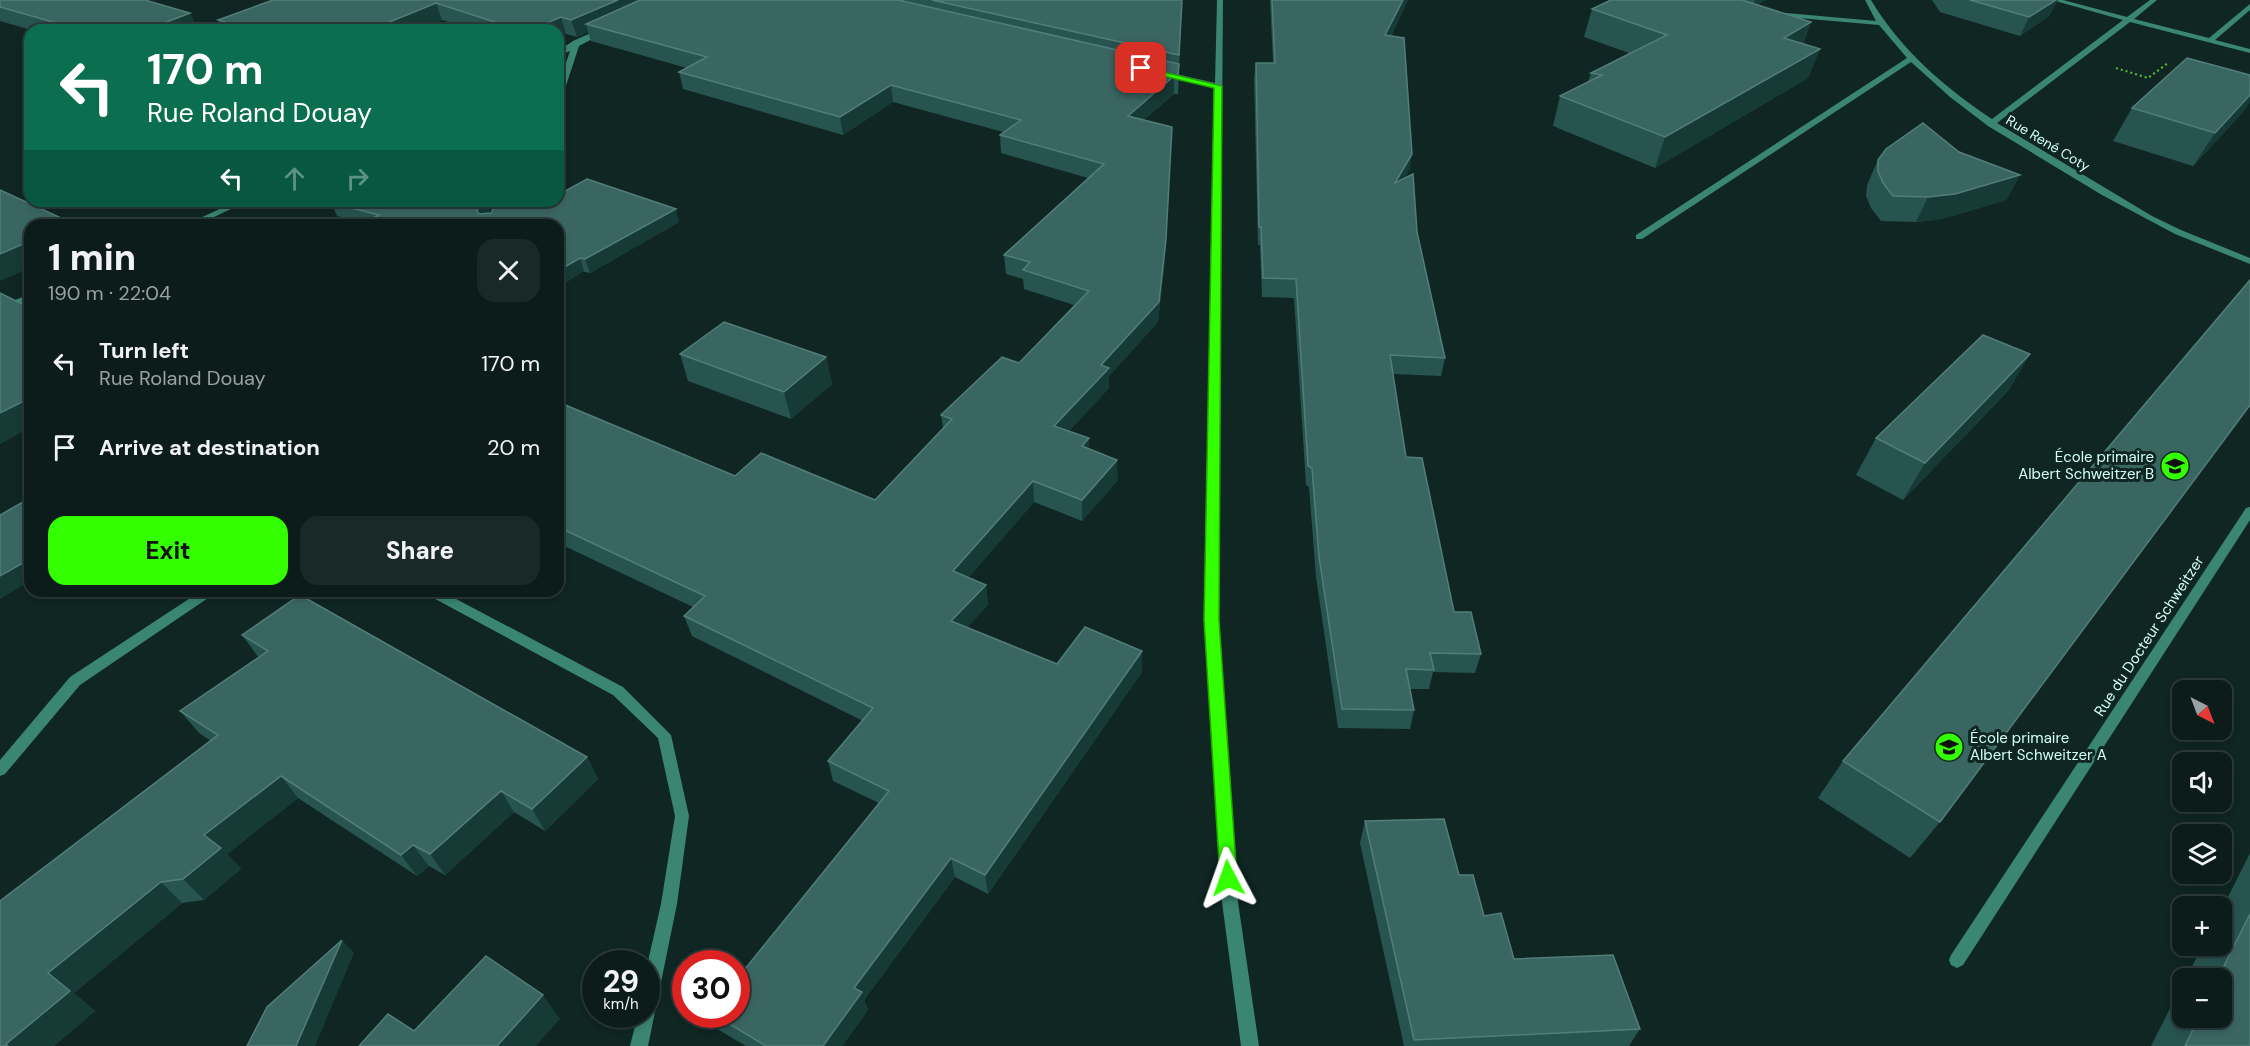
<!DOCTYPE html>
<meta charset="utf-8">
<style>
:root{--surface:#0b1c1a;--page:#192927;--text:#f1f3f6;--muted:#9aa1a2;--line:#2b3a39;--accent:#3f0}
body{margin:0;font-family:"DM Sans",sans-serif;background:var(--page);color:var(--text);height:100vh;display:flex;flex-direction:column;font-size:22px;white-space:nowrap}
*{box-sizing:border-box;margin:0}
p{font-size:20px;color:var(--muted)}
.icon{flex:none;width:33px;height:33px;fill:none;stroke:currentColor;stroke-width:2;stroke-linecap:round;stroke-linejoin:round}
.map{position:relative;flex:1;overflow:hidden}
.sheet{position:absolute;left:24px;top:219px;width:540px;height:378px;display:flex;flex-direction:column;background:var(--surface);border-radius:18px;box-shadow:0 3px 9px #0003,0 0 0 2px var(--line)}
.sheet>*{flex:none}
.top-card{position:absolute;left:24px;top:24px;width:540px;height:183px;border-radius:18px;box-shadow:0 3px 9px #0003,0 0 0 2px var(--line);background:#0b6e4f;color:#fff;overflow:hidden}
.needle{width:39px;rotate:138deg}
.tools{position:absolute;left:2172px;top:680px;display:grid;gap:12px}
.tools a{display:grid;place-items:center;width:60px;height:60px;border-radius:12px;background:var(--surface);box-shadow:0 3px 9px #0003,0 0 0 2px var(--line);font-size:30px}
.speed{position:absolute;left:582px;top:950px;display:flex;gap:12px;font-size:30px;font-weight:700;text-align:center}
.speed>*{display:grid;place-content:center;width:78px;height:78px;border-radius:50%;background:var(--surface);box-shadow:0 3px 9px #0003,0 0 0 2px var(--line);line-height:1}
.speed small{font-size:15px;font-weight:400}
.speed .limit{border:9px solid #d22;background:#fff;color:#111}
.pin{position:absolute;display:grid;place-items:center;width:51px;height:51px;color:#fff;margin:-26px;border-radius:12px;box-shadow:0 3px 9px #0006}
.me{position:absolute;width:66px;margin:-33px;rotate:356deg;stroke-linejoin:round;filter:drop-shadow(0 0 4px #0008)}
.turn{display:flex;align-items:center;gap:21px;height:126px;padding:0 24px;font-size:27px}
.turn .icon{width:78px;height:78px;stroke-width:2.5}
.turn b{display:block;font-size:42px;line-height:51px}
.lanes{display:flex;align-items:center;height:57px;padding:0 24px;background:#0003;justify-content:center;gap:30px;direction:ltr}
.lanes .off{opacity:.35}
.round{display:grid;place-items:center;flex:none;width:63px;height:63px;border-radius:18px;background:var(--page)}
.head{display:flex;align-items:center;justify-content:space-between;height:102px;padding:0 24px}
h1{font-size:36px;font-weight:800;line-height:45px}
.primary-button{display:flex;gap:12px;margin-top:auto;padding:12px 24px}
.primary-button a{flex:1;height:69px;border-radius:18px;background:var(--accent);color:#111;font-size:24px;font-weight:800;line-height:69px;text-align:center}
.primary-button a+a{background:var(--page);color:var(--text)}
ul{padding:0;list-style:none}
li{display:flex;align-items:center;gap:18px;height:84px;padding:0 24px}
li div{flex:1}
li b{display:block;font-size:22px}
li em{font-style:normal}
.map>svg:first-child{display:block}
.lines{fill:none;stroke-linecap:round;stroke-linejoin:round}
.path{stroke:#60b92e;stroke-width:2;stroke-dasharray:2 3;stroke-linecap:butt}
.minor{fill:#3a8672;fill-rule:evenodd}
.wall{fill:#285450}
.shaded-wall{fill:#163a36}
.building{fill:#3a6662;stroke:#527e79;stroke-width:1.5}
.route{fill:#3f0;stroke:#21a600;stroke-width:1.5}
.labels{text-anchor:middle;dominant-baseline:central;stroke-width:6;stroke-linejoin:round;paint-order:stroke}
.far-street-label{font-size:14px;fill:#d4fff7;stroke:#0f2623}
.poi-label{font-size:15px;fill:#d4fff7;stroke:#0f2623;text-anchor:end}
.street-label{font-size:15px;fill:#d4fff7;stroke:#0f2623}
</style>
<div class="map">
<svg width="2250" height="1046" viewBox="0 0 2250 1046">
<rect width="100%" height="100%" fill="#0f2623"/>
<g class="lines">
<path class="path" d="M 2116,68 L 2148,78 L 2168,63"/>
<g class="minor">
<path d="M 1217,0 L 1223,0 L 1218,620 L 1238,902 L 1259,1046 L 1241,1046 L 1222,902 L 1206,620 L 1215,88 L 1159,73 L 1163,71 L 1215,83 Z"/>
<path d="M 1865,0 L 1871,0 C 1901,50 1944,87 1992,119 L 2123,20 L 2052,0 L 2063,0 L 2127,17 L 2150,0 L 2157,0 L 2134,19 L 2209,38 L 2250,4 L 2250,10 L 2215,40 L 2250,49 L 2250,53 L 2130,22 L 1997,123 L 2152,216 L 2181,230 L 2250,258 L 2250,264 L 2175,234 L 2102,195 L 1988,126 L 1950,97 L 1911,62 L 1642,239 L 1636,239 L 1636,235 L 1907,58 L 1879,25 L 1775,16 L 1772,14 L 1775,12 L 1876,21 Z"/>
<path d="M 602,28 L 609,30 L 579,46 L 562,98 L 558,100 L 558,86 L 570,51 L 558,56 L 558,51 L 573,41 Z"/>
<path d="M 237,201 L 248,201 L 197,225 L 185,225 Z"/>
<path d="M 30,294 L 30,301 L 0,313 L 0,306 Z"/>
<path d="M 2250,507 L 2250,520 L 1963,965 L 1957,968 L 1951,965 L 1949,960 L 1951,955 L 2246,508 Z"/>
<path d="M 201,591 L 216,591 L 214,594 L 80,685 L 5,774 L 0,776 L 0,760 L 70,677 Z"/>
<path d="M 424,591 L 441,591 L 623,687 L 671,735 L 689,816 L 677,904 L 648,1046 L 630,1046 L 638,1014 L 646,1014 L 646,970 L 661,904 L 675,816 L 658,738 L 613,695 L 426,594 Z"/>
</g>
</g>
<g class="wall">
<path d="M 0,0 L 199,30 L 31,30 L 0,21 Z"/>
<path d="M 273,0 L 1182,0 L 1178,94 L 1174,94 L 1144,120 L 1172,127 L 1165,258 L 1158,322 L 1109,376 L 1109,388 L 1069,431 L 1089,438 L 1089,448 L 1118,480 L 1082,521 L 1034,502 L 968,578 L 986,585 L 988,605 L 967,627 L 1057,664 L 1142,651 L 1142,672 L 988,894 L 955,877 L 864,1000 L 868,1010 L 842,1046 L 746,1046 L 719,1030 L 711,1014 L 736,1014 L 879,803 L 833,781 L 828,761 L 863,721 L 692,636 L 684,616 L 693,607 L 558,543 L 558,402 L 735,476 L 875,500 L 943,428 L 941,415 L 1019,363 L 1074,305 L 1024,289 L 1023,279 L 1006,274 L 1004,255 L 1088,178 L 1001,153 L 1000,135 L 1003,132 L 893,102 L 843,135 L 683,89 L 679,72 L 687,68 L 591,41 L 588,32 L 577,37 L 566,34 L 558,30 L 474,30 L 442,20 L 417,30 L 223,30 L 218,20 Z"/>
<path d="M 1270,0 L 1408,0 L 1391,36 L 1412,154 L 1409,171 L 1405,178 L 1445,358 L 1441,376 L 1393,374 L 1406,457 L 1454,612 L 1481,654 L 1475,673 L 1433,672 L 1429,689 L 1410,689 L 1414,710 L 1410,729 L 1338,728 L 1316,577 L 1309,487 L 1306,485 L 1294,298 L 1262,297 L 1260,245 L 1258,245 L 1254,79 L 1256,63 L 1273,63 Z"/>
<path d="M 1611,0 L 1766,0 L 1757,5 L 1811,22 L 1803,44 L 1820,49 L 1808,78 L 1655,168 L 1553,126 L 1560,96 L 1588,82 L 1591,73 L 1629,53 L 1584,37 L 1592,9 Z"/>
<path d="M 1932,0 L 2058,0 L 2049,16 L 2020,36 L 1940,12 Z"/>
<path d="M 2132,108 L 2244,111 L 2193,166 L 2113,141 Z"/>
<path d="M 1959,152 L 2020,175 L 2006,200 L 1942,219 L 1916,222 L 1881,221 L 1871,208 L 1866,196 L 1867,185 L 1878,160 Z"/>
<path d="M 334,201 L 495,201 L 488,213 L 545,203 L 679,222 L 590,273 L 364,223 L 337,216 L 331,203 Z"/>
<path d="M 680,354 L 826,357 L 832,384 L 791,419 L 688,381 Z"/>
<path d="M 2030,354 L 2008,391 L 1903,500 L 1856,475 L 1876,438 Z"/>
<path d="M 242,635 L 587,757 L 598,779 L 545,831 L 514,812 L 445,875 L 429,866 L 417,876 L 298,798 L 227,854 L 241,869 L 204,900 L 182,903 L 74,993 L 95,1011 L 54,1046 L 0,1046 L 211,741 L 199,733 L 180,711 L 259,658 Z"/>
<path d="M 1843,761 L 1940,822 L 1910,858 L 1818,798 Z"/>
<path d="M 1365,821 L 1459,875 L 1484,916 L 1514,959 L 1640,1029 L 1629,1046 L 1404,1046 L 1360,843 Z"/>
<path d="M 2250,853 L 2250,1046 L 2151,1046 L 2182,985 L 2182,1017 L 2222,1017 L 2222,978 L 2186,978 L 2203,945 L 2222,945 L 2222,909 Z"/>
</g>
<g class="shaded-wall">
<path d="M 618,0 L 659,0 L 586,24 L 588,32 L 577,37 L 571,20 Z"/>
<path d="M 1403,0 L 1408,0 L 1383,51 L 1385,35 Z"/>
<path d="M 1755,0 L 1766,0 L 1752,8 Z"/>
<path d="M 2056,0 L 2058,0 L 2049,16 L 2020,36 L 2029,17 Z"/>
<path d="M 436,3 L 442,20 L 417,30 L 370,30 Z"/>
<path d="M 190,13 L 199,30 L 146,30 Z"/>
<path d="M 561,17 L 566,34 L 558,37 L 558,30 L 530,30 Z"/>
<path d="M 1811,22 L 1800,51 L 1784,38 Z"/>
<path d="M 1820,49 L 1808,78 L 1655,168 L 1665,137 Z"/>
<path d="M 1174,76 L 1174,94 L 1128,134 L 1128,116 Z"/>
<path d="M 891,85 L 893,102 L 843,135 L 840,117 Z"/>
<path d="M 2250,95 L 2250,102 L 2244,111 L 2193,166 L 2215,133 Z"/>
<path d="M 1172,127 L 1165,258 L 1158,322 L 1109,376 L 1109,388 L 1055,446 L 1054,426 L 1101,365 Z"/>
<path d="M 1412,154 L 1409,171 L 1392,201 L 1395,183 Z"/>
<path d="M 2020,175 L 2006,200 L 1942,219 L 1916,222 L 1928,197 Z"/>
<path d="M 482,201 L 495,201 L 482,224 L 477,211 Z"/>
<path d="M 676,209 L 679,222 L 590,273 L 585,259 Z"/>
<path d="M 30,241 L 30,268 L 0,281 L 0,254 Z"/>
<path d="M 580,258 L 584,271 L 558,288 L 558,271 Z"/>
<path d="M 2030,354 L 2008,391 L 1903,500 L 1925,463 Z"/>
<path d="M 826,357 L 832,384 L 791,419 L 784,392 Z"/>
<path d="M 30,398 L 30,428 L 0,444 L 0,413 Z"/>
<path d="M 1089,438 L 1089,459 L 1082,446 Z"/>
<path d="M 1117,460 L 1118,480 L 1082,521 L 1082,500 Z"/>
<path d="M 1033,481 L 1034,502 L 956,592 L 953,571 Z"/>
<path d="M 30,559 L 30,581 L 0,599 L 0,576 Z"/>
<path d="M 986,585 L 988,605 L 954,641 L 951,621 Z"/>
<path d="M 1142,651 L 1142,672 L 988,894 L 985,875 Z"/>
<path d="M 587,757 L 598,779 L 545,831 L 532,809 Z"/>
<path d="M 281,776 L 298,798 L 227,854 L 241,869 L 204,900 L 183,879 L 204,835 Z"/>
<path d="M 501,791 L 514,812 L 445,875 L 430,854 Z"/>
<path d="M 413,845 L 429,866 L 417,876 L 401,855 Z"/>
<path d="M 951,858 L 955,877 L 864,1000 L 868,1010 L 842,1046 L 823,1046 L 854,988 Z"/>
<path d="M 161,882 L 182,903 L 74,993 L 95,1011 L 54,1046 L 8,1046 L 6,1044 L 48,973 Z"/>
<path d="M 342,940 L 354,953 L 315,1046 L 296,1046 Z"/>
<path d="M 543,995 L 560,1019 L 536,1046 L 497,1046 Z"/>
</g>
<g class="building">
<path d="M 0,0 L 145,0 L 190,13 L 146,30 L 81,30 L 0,7 Z"/>
<path d="M 273,0 L 618,0 L 571,20 L 561,17 L 530,30 L 519,30 L 436,3 L 370,30 L 251,30 L 218,20 Z"/>
<path d="M 640,0 L 898,0 L 1179,64 L 1178,76 L 1174,76 L 1128,116 L 1172,127 L 1166,239 L 1159,302 L 1101,365 L 1109,368 L 1054,426 L 1089,438 L 1082,446 L 1117,460 L 1082,500 L 1033,481 L 953,571 L 986,585 L 951,621 L 1057,664 L 1085,627 L 1142,651 L 985,875 L 951,858 L 854,988 L 862,992 L 823,1046 L 766,1046 L 713,1014 L 736,1014 L 736,980 L 889,791 L 828,761 L 873,708 L 684,616 L 705,596 L 558,527 L 558,402 L 735,476 L 761,453 L 875,500 L 952,419 L 941,415 L 1002,357 L 1019,363 L 1089,291 L 1023,270 L 1030,262 L 1004,255 L 1104,164 L 1000,135 L 1021,120 L 891,85 L 840,117 L 679,72 L 707,57 L 586,24 Z"/>
<path d="M 932,0 L 1182,0 L 1179,55 Z"/>
<path d="M 1272,0 L 1403,0 L 1385,35 L 1404,38 L 1412,154 L 1395,183 L 1413,174 L 1417,232 L 1445,358 L 1390,355 L 1406,457 L 1422,458 L 1454,612 L 1471,612 L 1481,654 L 1430,653 L 1434,670 L 1406,669 L 1414,710 L 1342,709 L 1319,557 L 1312,468 L 1308,466 L 1296,279 L 1263,278 L 1261,227 L 1259,227 L 1256,63 L 1275,63 Z"/>
<path d="M 1611,0 L 1742,0 L 1811,22 L 1784,38 L 1820,49 L 1665,137 L 1560,96 L 1602,75 L 1591,73 L 1667,35 L 1592,9 Z"/>
<path d="M 1970,0 L 2056,0 L 2029,17 Z"/>
<path d="M 2187,58 L 2250,75 L 2250,95 L 2215,133 L 2132,108 Z"/>
<path d="M 1923,123 L 1959,152 L 2020,175 L 1955,194 L 1928,197 L 1893,196 L 1883,183 L 1878,171 L 1878,160 L 1886,149 Z"/>
<path d="M 587,179 L 676,209 L 585,259 L 580,258 L 558,271 L 558,225 L 360,225 L 379,215 L 331,203 L 334,201 L 482,201 L 477,211 L 479,214 L 491,213 L 497,201 L 541,201 L 545,203 L 548,201 L 558,201 L 558,195 Z"/>
<path d="M 0,190 L 72,223 L 68,225 L 30,225 L 30,241 L 0,254 Z"/>
<path d="M 2250,280 L 2250,405 L 1940,822 L 1843,761 Z"/>
<path d="M 0,293 L 30,308 L 30,398 L 0,413 Z"/>
<path d="M 724,322 L 826,357 L 784,392 L 680,354 Z"/>
<path d="M 1983,335 L 2030,354 L 1925,463 L 1876,438 Z"/>
<path d="M 30,498 L 30,559 L 0,576 L 0,515 Z"/>
<path d="M 300,595 L 587,757 L 532,809 L 501,791 L 430,854 L 413,845 L 401,855 L 281,776 L 204,835 L 221,848 L 183,879 L 161,882 L 48,973 L 70,991 L 6,1044 L 8,1046 L 0,1046 L 0,901 L 218,735 L 180,711 L 268,651 L 242,635 Z"/>
<path d="M 1444,819 L 1459,875 L 1473,875 L 1484,916 L 1501,913 L 1514,959 L 1613,955 L 1640,1029 L 1414,1040 L 1365,821 Z"/>
<path d="M 2250,914 L 2250,1046 L 2185,1046 L 2199,1017 L 2222,1017 L 2222,978 L 2218,978 Z"/>
<path d="M 342,940 L 296,1046 L 247,1046 L 267,1007 Z"/>
<path d="M 486,956 L 543,995 L 497,1046 L 359,1046 L 388,1014 L 414,1031 Z"/>
</g>
<path class="route" d="M 1138,66 L 1222,86 L 1219,620 L 1237,878 L 1235,884 L 1228,886 L 1222,884 L 1220,878 L 1204,620 L 1214,88 L 1138,70 Z"/>
<defs>
<g id="school-disc" transform="scale(1.5)"><circle r="9.5" fill="#3f0" stroke="#0f2623"/><path d="M0-5L7-2L0 1L-7-2ZM-4 1L0 2.5L4 1V4Q0 6-4 4Z" fill="#111"/></g>
</defs>
<g fill-rule="evenodd">
<use href="#school-disc" x="2175" y="466"/>
<use href="#school-disc" x="1949" y="747"/>
</g>
<g class="labels">
<g class="far-street-label">
<text transform="translate(2048 143) rotate(31)">Rue René Coty</text>
</g>
<g class="poi-label">
<text x="2154" y="457">École primaire<tspan x="2154" dy="17">Albert Schweitzer B</tspan></text>
<text x="1970" y="738" text-anchor="start">École primaire<tspan x="1970" dy="17">Albert Schweitzer A</tspan></text>
</g>
<g class="street-label">
<text transform="translate(2149 636) rotate(-57)">Rue du Docteur Schweitzer</text>
</g>
</g>
</svg>
<div class="tools">
<a><svg class="needle" viewBox="-14 -14 28 28"><path d="M0-13l5 13h-10z" fill="#e53935"/><path d="M0 13l5-13h-10z" fill="#9aa1a2"/></svg></a>
<a><svg class="icon" aria-label="sound" viewBox="0 0 24 24"><path d="M4 9h4l5-4v14l-5-4H4zM17 9q2 3 0 6"/></svg></a>
<a><svg class="icon" aria-label="layers" viewBox="0 0 24 24"><path d="M12 4l9 5-9 5-9-5zM3 14l9 5 9-5"/></svg></a>
<a>+</a>
<a>−</a>
</div>
<div class="speed"><div>29<small>km/h</small></div><div class="limit">30</div></div>
<div class="pin" style="left:1141px;top:68px;background:#d93025"><svg class="icon" aria-label="arrive" viewBox="0 0 24 24"><path d="M6 21V4h12l-3 4 3 4H6"/></svg></div>
<svg class="me" style="left:1228px;top:878px" viewBox="-20 -20 40 40"><path d="M0-17L14 15 0 8-14 15z" fill="#3f0" stroke="#fff" stroke-width="4"/></svg>
<div class="top-card">
<div class="turn"><svg class="icon" aria-label="left" viewBox="0 0 24 24"><path d="M17 20v-9H6M10 6l-5 5 5 5"/></svg><div><b>170 m</b>Rue Roland Douay</div></div>
<div class="lanes"><svg class="icon" aria-label="left" viewBox="0 0 24 24"><path d="M17 20v-9H6M10 6l-5 5 5 5"/></svg><svg class="icon off" aria-label="ahead" viewBox="0 0 24 24"><path d="M12 20V5M6 11l6-6 6 6"/></svg><svg class="icon off" aria-label="right" viewBox="0 0 24 24"><path d="M7 20v-9h11M14 6l5 5-5 5"/></svg></div>
</div>
<section class="sheet">
<div class="head"><div><h1>1 min</h1><p>190 m · 22:04</p></div><a class="round"><svg class="icon" aria-label="close" viewBox="0 0 24 24"><path d="M6 6l12 12M18 6L6 18"/></svg></a></div>
<ul>
<li><svg class="icon" aria-label="left" viewBox="0 0 24 24"><path d="M17 20v-9H6M10 6l-5 5 5 5"/></svg><div><b>Turn left</b><p>Rue Roland Douay</p></div><em>170 m</em></li>
<li><svg class="icon" aria-label="arrive" viewBox="0 0 24 24"><path d="M6 21V4h12l-3 4 3 4H6"/></svg><div><b>Arrive at destination</b></div><em>20 m</em></li>
</ul>
<div class="primary-button"><a>Exit</a><a>Share</a></div>
</section>
</div>
